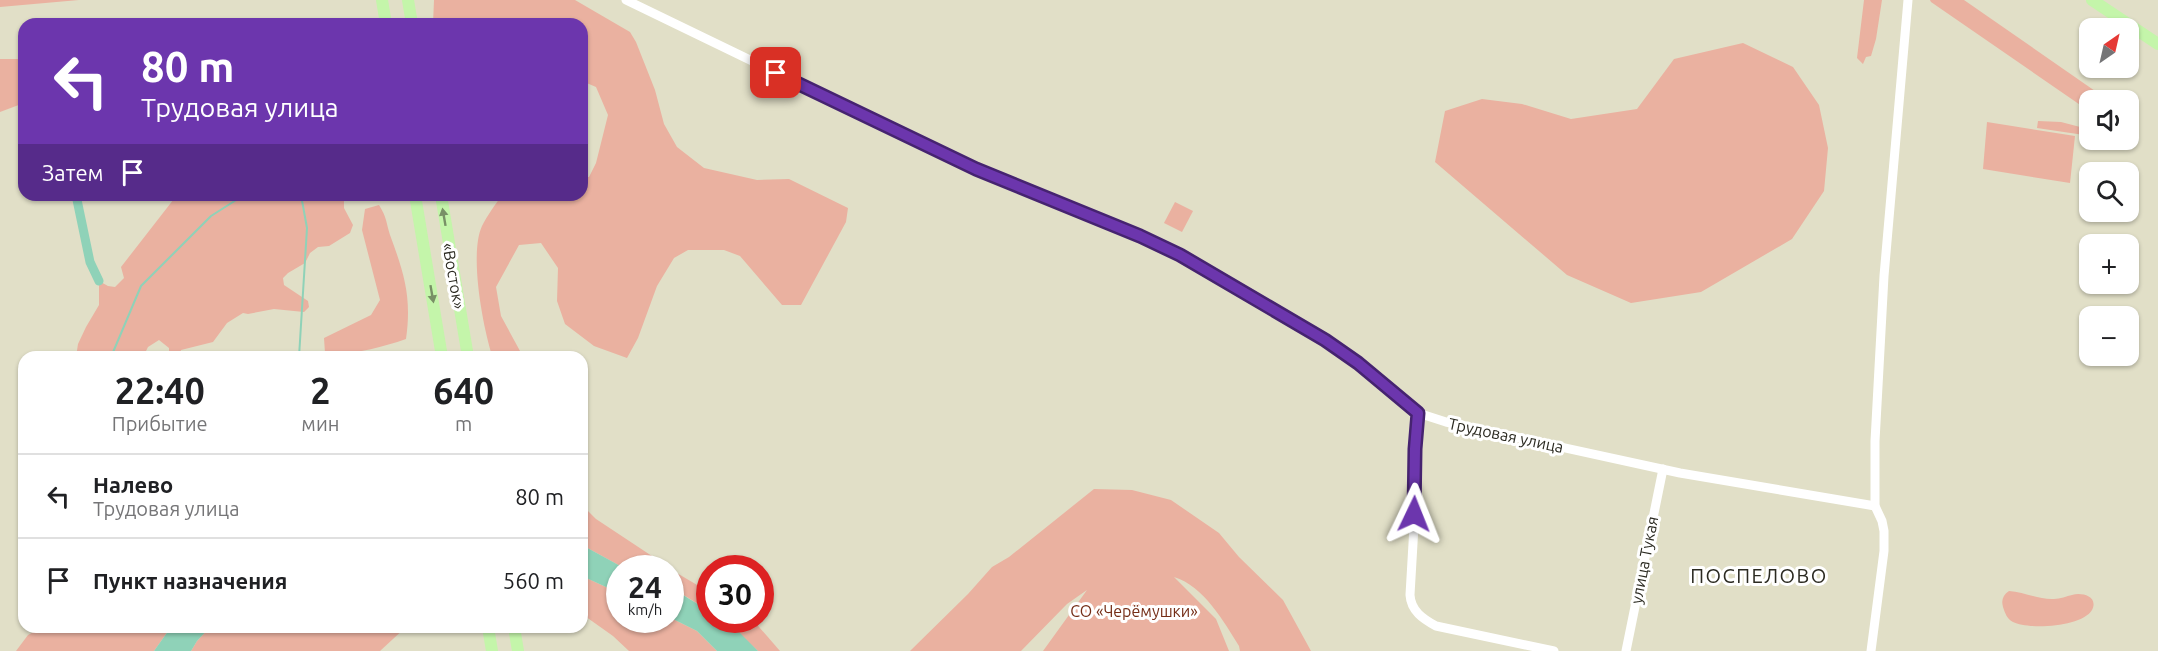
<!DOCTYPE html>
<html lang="ru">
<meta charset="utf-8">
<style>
:root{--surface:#fff;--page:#f6f6f6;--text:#202124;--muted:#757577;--line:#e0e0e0}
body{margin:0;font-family:Ubuntu,sans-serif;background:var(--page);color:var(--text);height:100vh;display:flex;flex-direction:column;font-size:22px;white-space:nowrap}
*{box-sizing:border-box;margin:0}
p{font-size:20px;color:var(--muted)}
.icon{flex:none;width:33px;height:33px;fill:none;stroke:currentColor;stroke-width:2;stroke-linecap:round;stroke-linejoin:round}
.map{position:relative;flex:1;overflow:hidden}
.details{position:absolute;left:18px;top:351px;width:570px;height:282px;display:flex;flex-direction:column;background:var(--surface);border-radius:18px;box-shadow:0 2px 4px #0004}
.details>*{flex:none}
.guide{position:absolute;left:18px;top:18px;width:570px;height:183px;border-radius:18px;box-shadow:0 2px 4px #0004;background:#6c36ad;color:#fff;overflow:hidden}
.needle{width:39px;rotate:34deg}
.buttons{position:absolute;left:2079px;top:18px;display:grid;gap:12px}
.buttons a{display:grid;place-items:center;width:60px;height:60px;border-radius:12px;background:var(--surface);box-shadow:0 2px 4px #0004;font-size:30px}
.speed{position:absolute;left:606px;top:555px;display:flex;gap:12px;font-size:30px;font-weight:700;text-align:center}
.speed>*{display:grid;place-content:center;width:78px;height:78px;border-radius:50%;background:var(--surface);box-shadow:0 2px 4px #0004;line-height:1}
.speed small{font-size:15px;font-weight:400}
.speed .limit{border:9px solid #d22;background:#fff;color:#111}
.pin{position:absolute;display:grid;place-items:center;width:51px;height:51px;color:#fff;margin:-26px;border-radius:12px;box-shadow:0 3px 9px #0006}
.me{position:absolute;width:66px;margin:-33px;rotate:2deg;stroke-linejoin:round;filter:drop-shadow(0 0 4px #0008)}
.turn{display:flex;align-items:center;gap:21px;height:126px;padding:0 24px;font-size:27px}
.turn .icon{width:78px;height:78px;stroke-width:2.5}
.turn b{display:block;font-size:42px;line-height:51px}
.then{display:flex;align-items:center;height:57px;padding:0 24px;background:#0003;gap:12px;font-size:22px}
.eta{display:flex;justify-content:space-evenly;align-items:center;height:102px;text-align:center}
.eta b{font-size:36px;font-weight:700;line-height:42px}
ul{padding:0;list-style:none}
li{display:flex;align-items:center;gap:18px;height:84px;padding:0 24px;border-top:2px solid var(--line)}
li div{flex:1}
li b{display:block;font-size:22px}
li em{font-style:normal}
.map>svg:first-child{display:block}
.green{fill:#eab1a0}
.water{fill:#8fd2b8}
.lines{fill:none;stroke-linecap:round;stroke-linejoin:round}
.stream{stroke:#8fd2b8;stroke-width:2}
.canal{stroke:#8fd2b8;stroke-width:9}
.minor{stroke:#fff;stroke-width:9}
.major{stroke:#c4f5aa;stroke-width:12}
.oneway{fill:#789066}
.route-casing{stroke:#462370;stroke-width:15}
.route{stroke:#6c36ad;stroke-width:10}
.labels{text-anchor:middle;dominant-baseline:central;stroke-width:6;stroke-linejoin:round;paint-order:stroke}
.street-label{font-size:16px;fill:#2b2a21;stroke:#fff}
.park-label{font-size:16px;fill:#752e17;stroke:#fff}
.quarter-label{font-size:20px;letter-spacing:1.5px;fill:#2b2a21;stroke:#fff}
</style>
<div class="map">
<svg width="2158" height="651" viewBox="0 0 2158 651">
<rect width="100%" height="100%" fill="#e1dfc7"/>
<g class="green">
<path d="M 0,0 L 79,0 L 0,7 Z"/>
<path d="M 434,0 L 575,0 L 630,32 L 636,42 L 655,90 L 664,124 L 677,147 L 704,168 L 757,180 L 789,179 L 848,208 L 846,222 L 801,305 L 782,305 L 740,256 L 724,250 L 688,250 L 674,258 L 657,286 L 638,338 L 627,358 L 594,346 L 565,324 L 557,301 L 558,268 L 541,243 L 519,245 L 496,287 L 501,316 L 520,351 L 512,357 L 494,357 L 492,355 C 483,327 469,254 482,226 C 487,216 495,205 502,195 L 582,195 L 582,177 L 589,177 L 596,163 L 608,115 L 596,87 L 582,81 L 582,24 L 433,24 Z"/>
<path d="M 1864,0 L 1882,0 L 1876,39 L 1871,56 L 1866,57 L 1863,64 L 1857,58 Z"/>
<path d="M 1930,0 L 1964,0 L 2108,100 L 2090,100 L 2089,111 L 1931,2 Z"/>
<path d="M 1743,43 L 1793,67 L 1819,105 L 1828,148 L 1824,191 L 1792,239 L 1701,292 L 1631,303 L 1567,275 L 1435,162 L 1445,111 L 1482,99 L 1522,104 L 1571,119 L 1637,109 L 1674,59 Z"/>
<path d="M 0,59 L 24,59 L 24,103 L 0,112 Z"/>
<path d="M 2038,121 L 2061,122 L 2084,128 L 2084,135 L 2037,128 Z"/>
<path d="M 1987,122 L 2075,136 L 2070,183 L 1983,169 Z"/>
<path d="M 177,195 L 357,195 L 344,201 L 344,208 L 353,225 L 350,233 L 329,246 L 318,247 L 310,253 L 305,263 L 288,273 L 283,278 L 284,285 L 308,301 L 309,307 L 304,312 L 274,309 L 248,314 L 243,313 L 227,323 L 213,342 L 181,350 L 179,357 L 169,357 L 169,348 L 159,340 L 148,347 L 143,357 L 76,357 L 78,344 L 86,327 L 99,305 L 99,281 L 108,286 L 115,287 L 124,278 L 121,267 Z"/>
<path d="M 1175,202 L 1193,211 L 1182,232 L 1164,223 Z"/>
<path d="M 379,205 C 387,218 386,222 390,235 C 404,273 412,297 406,339 C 380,348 352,355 325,353 L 324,338 L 371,315 L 380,300 L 362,230 L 365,209 Z"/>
<path d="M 1094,489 L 1132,490 L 1171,500 L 1219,533 L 1239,557 L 1283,600 L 1311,651 L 1240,651 L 1239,646 C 1224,622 1204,586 1174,577 L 1216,619 L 1229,651 L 1043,651 L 1087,590 L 1067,604 L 1021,651 L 910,651 L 968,594 L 992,567 L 1009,557 Z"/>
<path d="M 582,505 L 596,519 L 670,568 L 624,568 L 582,545 Z"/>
<path d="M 670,569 L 709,592 L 709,611 L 671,587 Z"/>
<path d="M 582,576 L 619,593 L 620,620 L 670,620 L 671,618 L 697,631 L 717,651 L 629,651 L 613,636 L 582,614 Z"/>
<path d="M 2009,591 C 2024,592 2040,600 2054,599 C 2060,599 2067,596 2072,595 C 2081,592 2099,596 2092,610 C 2082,627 2029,630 2013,622 C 2007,619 2005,613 2003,607 C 2001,600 2003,595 2009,591 Z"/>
<path d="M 724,620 L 753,620 L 780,651 L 758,651 Z"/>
<path d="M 42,627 L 171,627 L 154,651 L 16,651 L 28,635 Z"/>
<path d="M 210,627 L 406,627 L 380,651 L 191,651 L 197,641 Z"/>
</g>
<g class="water">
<path d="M 582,545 L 624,568 L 620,568 L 619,593 L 582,576 Z"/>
<path d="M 670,587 L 709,611 L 710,620 L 724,620 L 730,623 L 758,651 L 717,651 L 697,631 L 671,618 Z"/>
<path d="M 171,627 L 210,627 L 197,641 L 191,651 L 154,651 Z"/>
</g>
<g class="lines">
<g class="stream">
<path d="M 111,357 L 141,286 L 211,216 L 244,195"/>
<path d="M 299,357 L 307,228 L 301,195"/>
</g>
<path class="canal" d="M 76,195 L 90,262 L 99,281"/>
<g class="minor">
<path d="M 626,0 L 976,169 L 1140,235 L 1181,255 L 1325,340 L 1357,363 L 1418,413 L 1446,422 L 1680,473 L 1875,506"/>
<path d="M 1418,413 L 1415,449 L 1416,492 L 1410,595 C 1411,611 1423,619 1436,626 L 1554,651"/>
<path d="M 1626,651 L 1663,469"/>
<path d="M 1871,651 L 1884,551 L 1884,531 L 1882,521 L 1875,506 L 1875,441 L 1884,276 L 1908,0"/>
</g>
<g class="major">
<path d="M 382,0 L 386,24"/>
<path d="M 408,0 L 412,24"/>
<path d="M 2092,0 L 2158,44"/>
<path d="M 415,195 L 442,357"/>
<path d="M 441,195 L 468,357"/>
<path d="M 488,627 L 492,651"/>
<path d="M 514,627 L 518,651"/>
</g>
</g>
<defs><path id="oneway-solid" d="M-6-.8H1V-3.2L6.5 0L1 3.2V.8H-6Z" transform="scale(1.5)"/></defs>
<g class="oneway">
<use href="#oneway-solid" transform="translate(444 217) rotate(-100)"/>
<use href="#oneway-solid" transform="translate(432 294) rotate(80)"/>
</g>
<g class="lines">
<g class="route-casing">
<path id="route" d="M 776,73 L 976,169 L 1140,236 L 1180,255 L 1325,340 L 1358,363 L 1418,413 L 1415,449 L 1414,514"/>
</g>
<use href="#route" class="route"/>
</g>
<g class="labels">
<g class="street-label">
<text transform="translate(454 276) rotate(80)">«Восток»</text>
<text transform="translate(1506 435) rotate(12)">Трудовая улица</text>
<text transform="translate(1644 560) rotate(-79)">улица Тукая</text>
</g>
<g class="park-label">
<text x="1134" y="611">СО «Черёмушки»</text>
</g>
<g class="quarter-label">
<text x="1759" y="575">ПОСПЕЛОВО</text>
</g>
</g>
</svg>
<div class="buttons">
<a><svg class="needle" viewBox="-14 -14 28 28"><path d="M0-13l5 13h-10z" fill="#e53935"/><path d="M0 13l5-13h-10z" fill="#757577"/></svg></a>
<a><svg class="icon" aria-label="sound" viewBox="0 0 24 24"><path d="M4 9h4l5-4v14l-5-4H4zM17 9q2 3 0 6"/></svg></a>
<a><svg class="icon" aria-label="search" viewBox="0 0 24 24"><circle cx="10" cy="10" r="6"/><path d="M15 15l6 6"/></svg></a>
<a>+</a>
<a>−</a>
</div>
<div class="speed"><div>24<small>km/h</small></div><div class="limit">30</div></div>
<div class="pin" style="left:776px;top:73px;background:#d93025"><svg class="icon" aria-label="arrive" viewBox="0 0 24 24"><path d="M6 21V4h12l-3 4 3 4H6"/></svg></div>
<svg class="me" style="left:1414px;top:514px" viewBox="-20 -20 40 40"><path d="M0-17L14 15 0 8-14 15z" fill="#6c36ad" stroke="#fff" stroke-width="4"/></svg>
<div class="guide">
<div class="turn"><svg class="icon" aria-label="left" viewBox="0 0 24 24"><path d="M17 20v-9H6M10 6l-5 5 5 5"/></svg><div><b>80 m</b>Трудовая улица</div></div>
<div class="then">Затем<svg class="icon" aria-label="arrive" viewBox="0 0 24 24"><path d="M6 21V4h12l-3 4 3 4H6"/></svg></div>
</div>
<section class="details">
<div class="eta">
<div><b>22:40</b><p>Прибытие</p></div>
<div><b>2</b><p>мин</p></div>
<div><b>640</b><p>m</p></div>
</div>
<ul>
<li><svg class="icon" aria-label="left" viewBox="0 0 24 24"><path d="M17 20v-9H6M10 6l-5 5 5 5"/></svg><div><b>Налево</b><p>Трудовая улица</p></div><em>80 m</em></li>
<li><svg class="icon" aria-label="arrive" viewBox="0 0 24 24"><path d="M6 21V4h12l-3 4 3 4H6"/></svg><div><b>Пункт назначения</b></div><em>560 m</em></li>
</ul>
</section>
</div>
